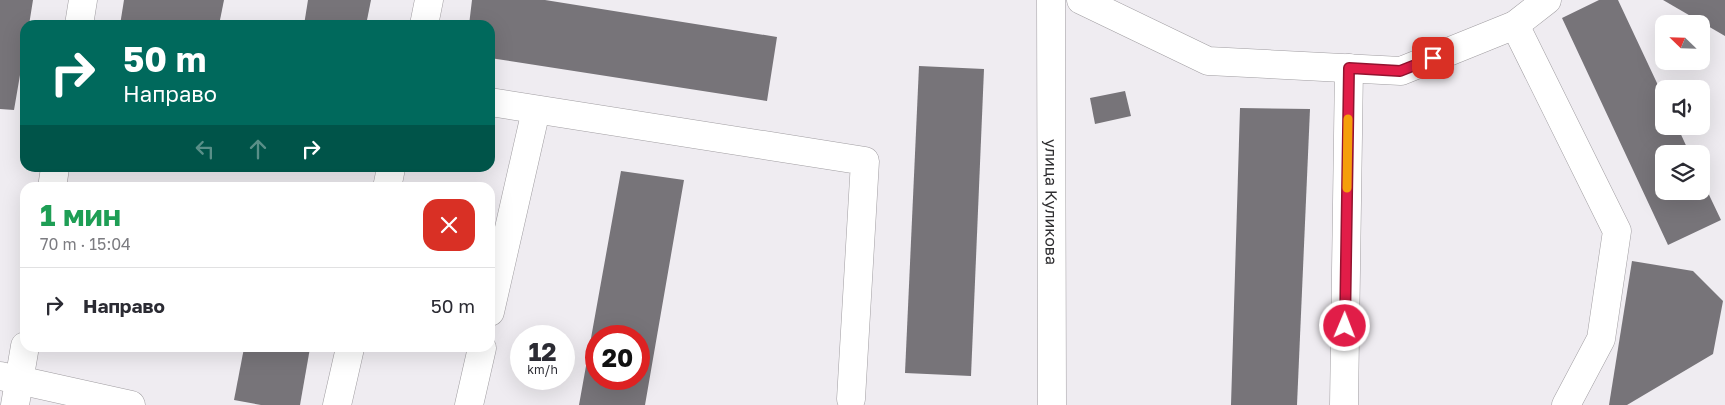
<!DOCTYPE html>
<html lang="ru">
<meta charset="utf-8">
<style>
:root{--surface:#fff;--page:#f7f7f7;--text:#2b2b33;--muted:#7c7c81;--line:#e1e1e2}
body{margin:0;font-family:"Golos Text",sans-serif;background:var(--page);color:var(--text);height:100vh;display:flex;flex-direction:column;font-size:19px;white-space:nowrap}
*{box-sizing:border-box;margin:0}
p{font-size:16px;color:var(--muted)}
.icon{flex:none;width:28px;height:28px;fill:none;stroke:currentColor;stroke-width:2;stroke-linecap:round;stroke-linejoin:round}
.map{position:relative;flex:1;overflow:hidden}
.sheet{position:absolute;left:20px;top:182px;width:475px;height:170px;display:flex;flex-direction:column;background:var(--surface);border-radius:15px;box-shadow:0 5px 20px #0002}
.sheet>*{flex:none}
.hud{position:absolute;left:20px;top:20px;width:475px;height:152px;border-radius:15px;box-shadow:0 5px 20px #0002;background:#00695c;color:#fff;overflow:hidden}
.needle{width:32px;rotate:293deg}
.tools{position:absolute;left:1655px;top:15px;display:grid;gap:10px}
.tools a{display:grid;place-items:center;width:55px;height:55px;border-radius:10px;background:var(--surface);box-shadow:0 5px 20px #0002;font-size:25px}
.speed{position:absolute;left:510px;top:325px;display:flex;gap:10px;font-size:25px;font-weight:700;text-align:center}
.speed>*{display:grid;place-content:center;width:65px;height:65px;border-radius:50%;background:var(--surface);box-shadow:0 5px 20px #0002;line-height:1}
.speed small{font-size:12px;font-weight:400}
.speed .limit{border:8px solid #d22;background:#fff;color:#111}
.pin{position:absolute;display:grid;place-items:center;width:42px;height:42px;color:#fff;margin:-21px;border-radius:10px;box-shadow:0 2px 8px #0006}
.me{position:absolute;width:55px;margin:-28px;rotate:1deg;stroke-linejoin:round;filter:drop-shadow(0 0 4px #0008)}
.turn{display:flex;align-items:center;gap:18px;height:105px;padding:0 20px;font-size:22px}
.turn .icon{width:65px;height:65px;stroke-width:2.5}
.turn b{display:block;font-size:35px;line-height:42px}
.lanes{display:flex;align-items:center;height:48px;padding:0 20px;background:#0003;justify-content:center;gap:25px;direction:ltr}
.lanes .off{opacity:.35}
.round{display:grid;place-items:center;flex:none;width:52px;height:52px;border-radius:15px;background:var(--page)}
.head{display:flex;align-items:center;justify-content:space-between;height:85px;padding:0 20px}
h1{font-size:30px;font-weight:700;line-height:38px;color:#1e9e55}
ul{padding:0;list-style:none}
li{display:flex;align-items:center;gap:15px;height:75px;padding:0 20px;border-top:1px solid var(--line)}
li div{flex:1}
li b{display:block;font-size:19px}
li em{font-style:normal}
.map>svg:first-child{display:block}
.building{fill:#777479;fill-rule:evenodd}
.lines{fill:none;stroke-linecap:round;stroke-linejoin:round}
.minor-casing{stroke:#a09da1;stroke-width:29}
.minor{stroke:#fff;stroke-width:28}
.route-casing{stroke:#92132f;stroke-width:12}
.route{stroke:#e11d48;stroke-width:9}
.slow{stroke:#f59e0b;stroke-width:9}
.labels{text-anchor:middle;dominant-baseline:central;stroke-width:5;stroke-linejoin:round;paint-order:stroke}
.street-label{font-size:16px;fill:#2f2e30;stroke:#fdf9fe}
</style>
<div class="map">
<svg width="1725" height="405" viewBox="0 0 1725 405">
<rect width="100%" height="100%" fill="#efecf1"/>
<g class="building">
<path d="M 0,0 L 33,0 L 29,25 L 25,25 L 25,46 L 14,110 L 0,109 Z"/>
<path d="M 124,0 L 224,0 L 219,25 L 120,25 Z"/>
<path d="M 308,0 L 371,0 L 366,25 L 304,25 Z"/>
<path d="M 472,0 L 545,0 L 777,37 L 767,101 L 490,58 L 490,25 L 469,25 Z"/>
<path d="M 1599,0 L 1618,0 L 1664,98 L 1664,126 L 1677,126 L 1690,154 L 1664,154 L 1664,191 L 1701,191 L 1701,178 L 1721,220 L 1668,245 L 1562,18 Z"/>
<path d="M 1663,0 L 1725,0 L 1725,36 Z"/>
<path d="M 919,66 L 984,69 L 971,376 L 905,373 Z"/>
<path d="M 1125,91 L 1131,116 L 1095,124 L 1090,98 Z"/>
<path d="M 1240,108 L 1310,109 L 1297,405 L 1231,405 Z"/>
<path d="M 621,171 L 684,180 L 645,405 L 579,405 ZM 596,336 L 639,336 L 639,379 L 596,379 Z"/>
<path d="M 1632,261 L 1693,271 L 1723,301 L 1713,354 L 1627,405 L 1609,405 Z"/>
<path d="M 244,348 L 310,348 L 300,405 L 261,405 L 234,400 Z"/>
</g>
<g class="lines">
<g class="minor-casing">
<g id="minor">
<path id="s1" d="M 1051,0 L 1052,405"/>
<path d="M 1081,0 L 1208,61 L 1401,71 L 1515,25 L 1547,0"/>
<path d="M 79,25 L 83,0"/>
<path d="M 424,25 L 429,0"/>
<path d="M 1515,25 L 1617,231 L 1601,339 L 1566,405"/>
<path d="M 490,102 L 865,161 L 851,399"/>
<path d="M 52,188 L 55,168"/>
<path d="M 387,188 L 391,168"/>
<path d="M 490,312 L 536,110"/>
<path d="M 0,376 L 131,405"/>
<path d="M 15,405 L 25,346"/>
<path d="M 337,405 L 350,348"/>
<path d="M 469,405 L 482,348"/>
<path d="M 1344,405 L 1349,68"/>
</g>
</g>
<use href="#minor" class="minor"/>
</g>
<g class="lines">
<g class="route-casing">
<path id="route" d="M 1345,326 L 1349,68 L 1400,71 L 1433,58"/>
</g>
<use href="#route" class="route"/>
<path class="slow" d="M 1347,188 L 1348,119"/>
</g>
<g class="labels">
<g class="street-label">
<text stroke="none"><textPath href="#s1" startOffset="202">улица Куликова</textPath></text>
</g>
</g>
</svg>
<div class="tools">
<a><svg class="needle" viewBox="-14 -14 28 28"><path d="M0-13l5 13h-10z" fill="#e53935"/><path d="M0 13l5-13h-10z" fill="#7c7c81"/></svg></a>
<a><svg class="icon" aria-label="sound" viewBox="0 0 24 24"><path d="M4 9h4l5-4v14l-5-4H4zM17 9q2 3 0 6"/></svg></a>
<a><svg class="icon" aria-label="layers" viewBox="0 0 24 24"><path d="M12 4l9 5-9 5-9-5zM3 14l9 5 9-5"/></svg></a>
</div>
<div class="speed"><div>12<small>km/h</small></div><div class="limit">20</div></div>
<div class="pin" style="left:1433px;top:58px;background:#d93025"><svg class="icon" aria-label="arrive" viewBox="0 0 24 24"><path d="M6 21V4h12l-3 4 3 4H6"/></svg></div>
<svg class="me" style="left:1345px;top:326px" viewBox="-20 -20 40 40"><circle r="17" fill="#e11d48" stroke="#fff" stroke-width="3"/><path d="M0-11L8 9 0 5-8 9z" fill="#fff"/></svg>
<div class="hud">
<div class="turn"><svg class="icon" aria-label="right" viewBox="0 0 24 24"><path d="M7 20v-9h11M14 6l5 5-5 5"/></svg><div><b>50 m</b>Направо</div></div>
<div class="lanes"><svg class="icon off" aria-label="left" viewBox="0 0 24 24"><path d="M17 20v-9H6M10 6l-5 5 5 5"/></svg><svg class="icon off" aria-label="ahead" viewBox="0 0 24 24"><path d="M12 20V5M6 11l6-6 6 6"/></svg><svg class="icon" aria-label="right" viewBox="0 0 24 24"><path d="M7 20v-9h11M14 6l5 5-5 5"/></svg></div>
</div>
<section class="sheet">
<div class="head"><div><h1>1 мин</h1><p>70 m · 15:04</p></div><a class="round" style="background:#d93025;color:#fff"><svg class="icon" aria-label="close" viewBox="0 0 24 24"><path d="M6 6l12 12M18 6L6 18"/></svg></a></div>
<ul>
<li><svg class="icon" aria-label="right" viewBox="0 0 24 24"><path d="M7 20v-9h11M14 6l5 5-5 5"/></svg><div><b>Направо</b></div><em>50 m</em></li>
</ul>
</section>
</div>
